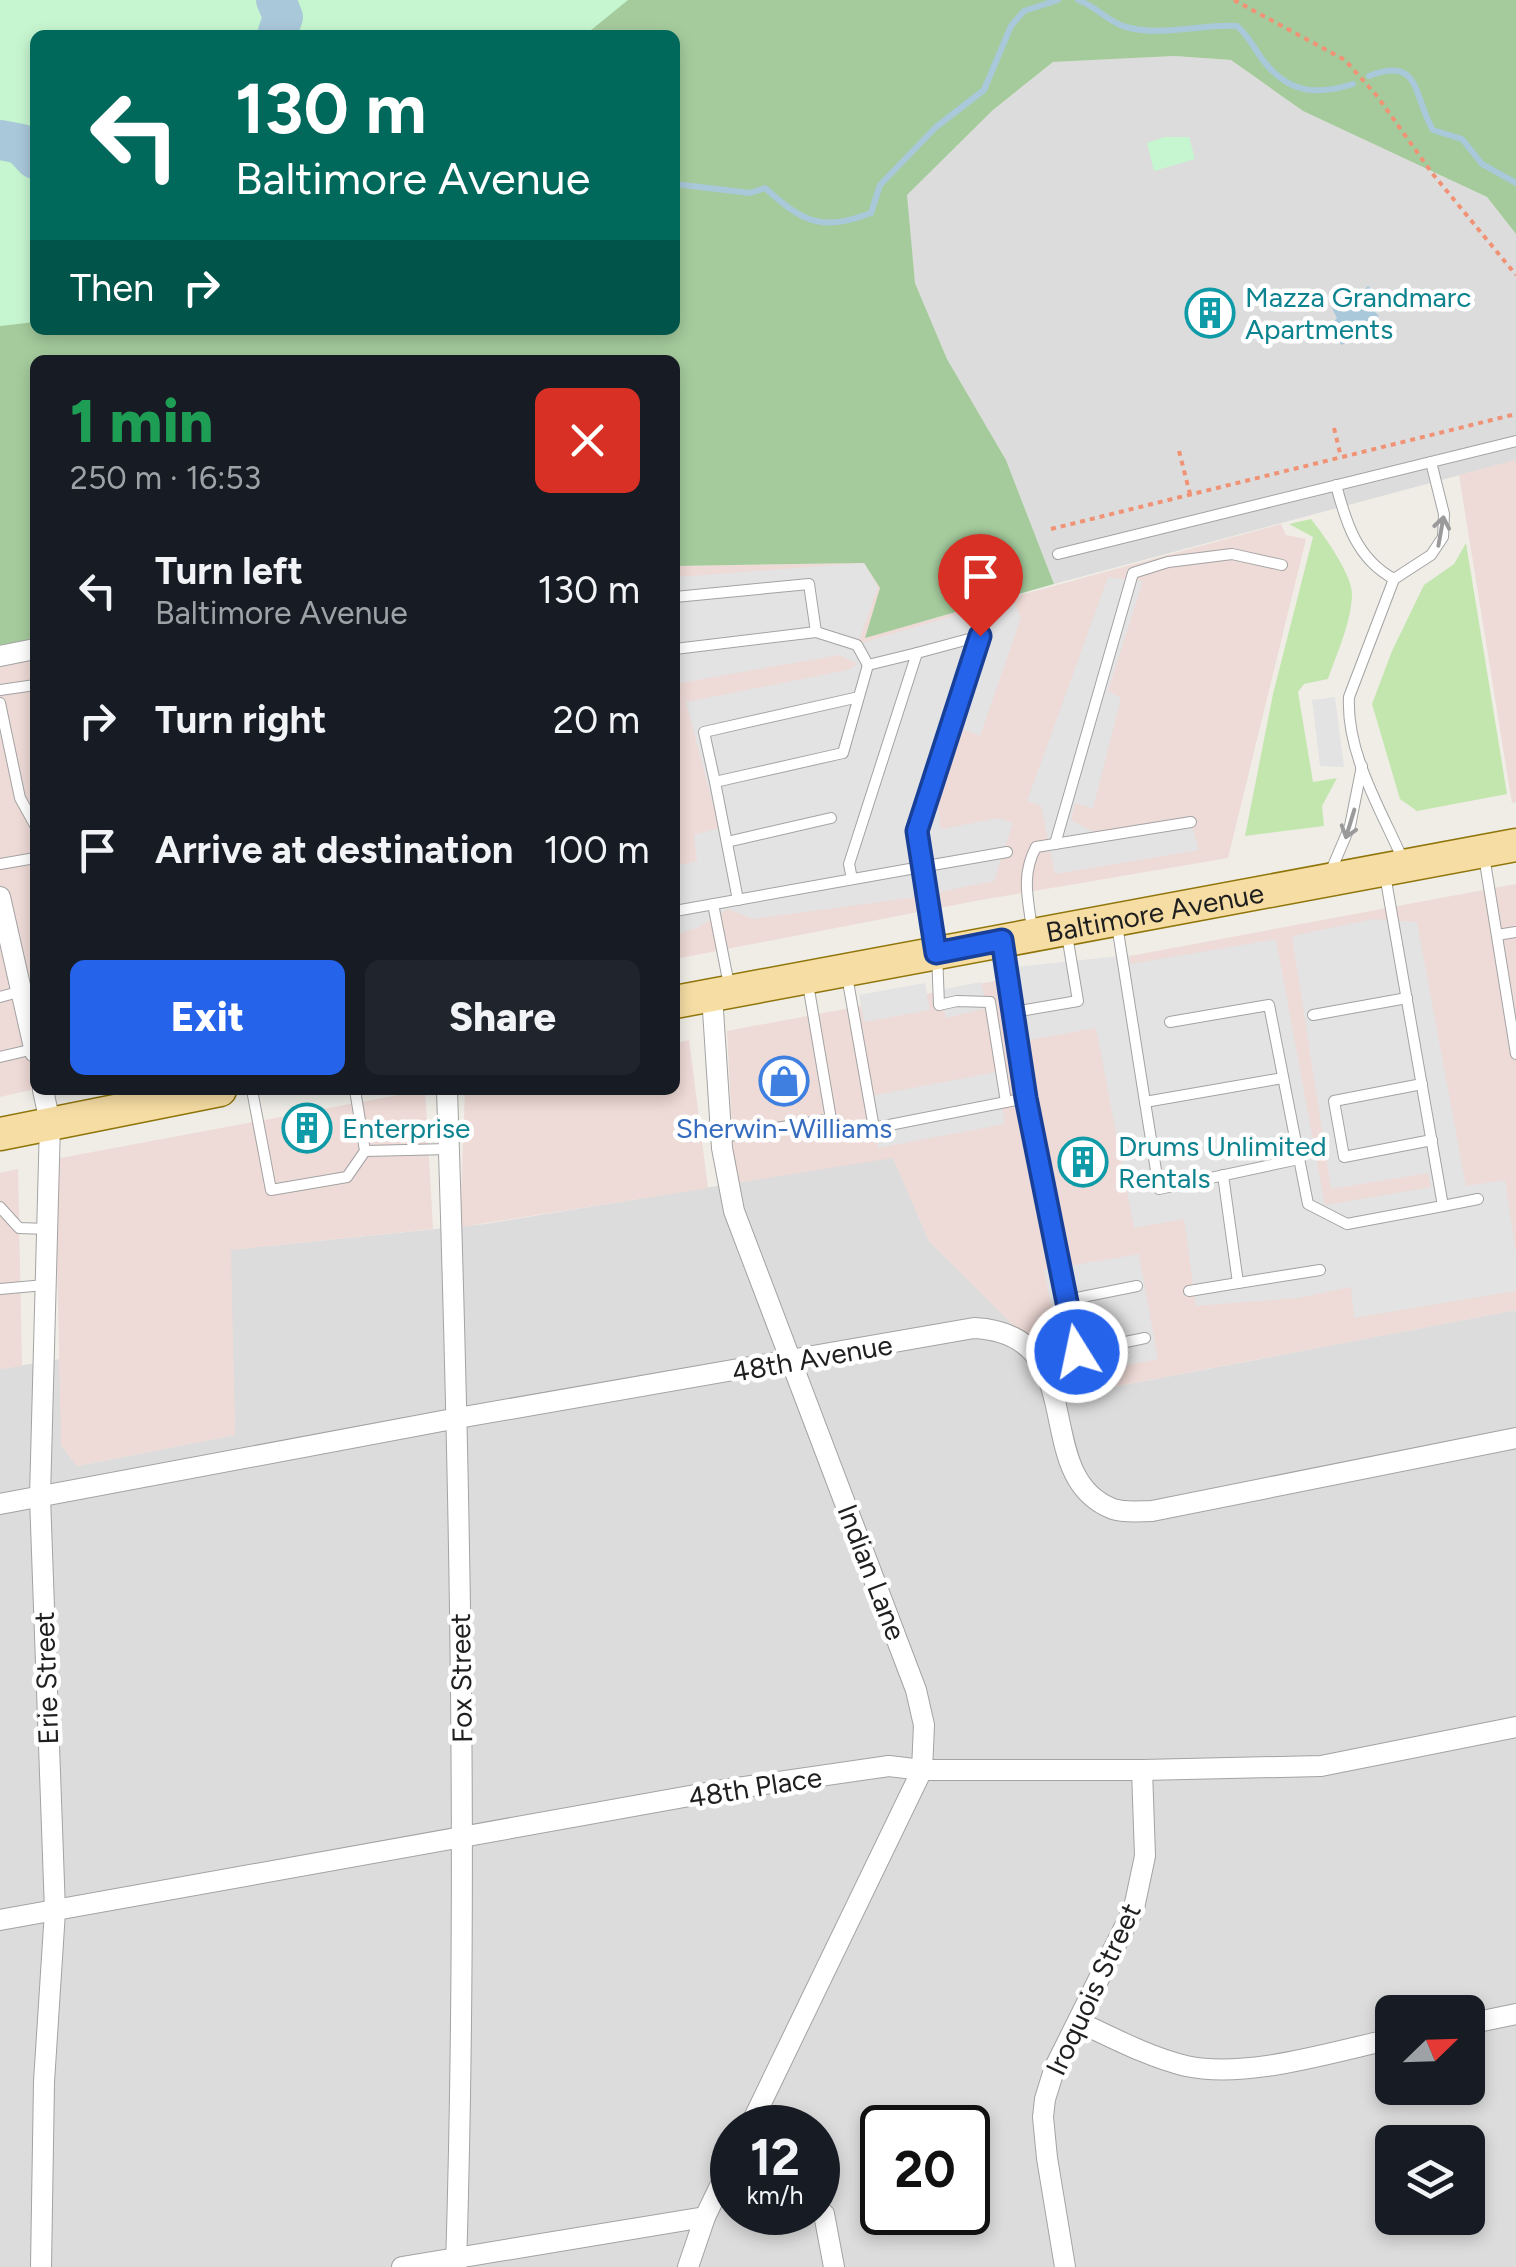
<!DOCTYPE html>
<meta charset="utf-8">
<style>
:root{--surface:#171b24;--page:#20242c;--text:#f1f3f6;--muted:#9ea1a6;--accent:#2563eb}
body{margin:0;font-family:Figtree,sans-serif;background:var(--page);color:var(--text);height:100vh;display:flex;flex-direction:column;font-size:38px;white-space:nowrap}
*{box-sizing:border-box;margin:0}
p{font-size:32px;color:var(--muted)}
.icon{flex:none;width:55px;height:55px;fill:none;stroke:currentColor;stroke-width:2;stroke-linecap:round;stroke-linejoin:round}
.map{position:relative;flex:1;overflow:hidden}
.sheet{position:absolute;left:30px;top:355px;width:650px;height:740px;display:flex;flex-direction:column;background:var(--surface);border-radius:15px;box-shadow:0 5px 15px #0003}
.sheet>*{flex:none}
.banner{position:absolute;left:30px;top:30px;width:650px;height:305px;border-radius:15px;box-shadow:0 5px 15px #0003;background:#00695c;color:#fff;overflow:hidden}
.needle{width:65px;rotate:67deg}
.tools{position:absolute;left:1375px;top:1995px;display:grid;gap:20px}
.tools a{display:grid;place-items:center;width:110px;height:110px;border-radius:15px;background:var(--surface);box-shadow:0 5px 15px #0003;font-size:50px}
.speed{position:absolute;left:710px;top:2105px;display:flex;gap:20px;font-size:50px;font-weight:700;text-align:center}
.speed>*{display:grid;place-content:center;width:130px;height:130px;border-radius:50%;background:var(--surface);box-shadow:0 5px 15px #0003;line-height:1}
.speed small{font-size:25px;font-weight:400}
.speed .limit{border:5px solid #111;border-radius:15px;background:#fff;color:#111}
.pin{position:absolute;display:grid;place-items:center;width:85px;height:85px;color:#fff;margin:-102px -42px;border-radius:50% 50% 50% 0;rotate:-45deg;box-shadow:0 0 10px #0007}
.pin .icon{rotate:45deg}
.me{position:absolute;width:110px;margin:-55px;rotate:350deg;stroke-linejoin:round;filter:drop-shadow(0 0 8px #0008)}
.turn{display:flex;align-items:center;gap:35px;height:210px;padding:0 40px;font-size:45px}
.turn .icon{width:130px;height:130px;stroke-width:2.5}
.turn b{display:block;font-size:70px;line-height:85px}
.then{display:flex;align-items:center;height:95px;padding:0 40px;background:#0003;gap:20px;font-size:38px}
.round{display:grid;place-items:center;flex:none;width:105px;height:105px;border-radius:15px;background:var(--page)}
.summary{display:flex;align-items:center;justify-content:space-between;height:170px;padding:0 40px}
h1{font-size:60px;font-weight:800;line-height:75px;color:#1e9e55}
.primary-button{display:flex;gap:20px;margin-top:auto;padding:20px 40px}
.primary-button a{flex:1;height:115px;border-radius:15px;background:var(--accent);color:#fff;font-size:40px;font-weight:800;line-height:115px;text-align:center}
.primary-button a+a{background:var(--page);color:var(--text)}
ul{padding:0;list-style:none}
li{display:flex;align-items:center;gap:30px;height:130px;padding:0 40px}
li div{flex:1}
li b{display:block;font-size:38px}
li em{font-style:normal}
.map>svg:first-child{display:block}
.residential{fill:#dddcdc;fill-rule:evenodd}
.commercial{fill:#eedad6}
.grass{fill:#c3e6af}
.forest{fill:#a5cb9d}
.park{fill:#c6f6d0}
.parking{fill:#e3e3e3}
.water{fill:#a9c8da}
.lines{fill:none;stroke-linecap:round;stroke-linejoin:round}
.stream{stroke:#a9c8da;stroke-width:6}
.river{stroke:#a9c8da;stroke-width:40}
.lane-casing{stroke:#a3a3a3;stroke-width:12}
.street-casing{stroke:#a3a3a3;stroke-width:22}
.primary-casing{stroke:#8f750a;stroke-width:35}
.path{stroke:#f09275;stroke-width:4;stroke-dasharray:5 5;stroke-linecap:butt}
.lane{stroke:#fff;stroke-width:10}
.street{stroke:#fff;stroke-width:20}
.primary{stroke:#f6dda4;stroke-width:32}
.oneway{stroke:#9a9a9a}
.route-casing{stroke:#184099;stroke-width:25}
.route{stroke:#2563eb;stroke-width:18}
.labels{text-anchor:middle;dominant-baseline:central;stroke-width:9;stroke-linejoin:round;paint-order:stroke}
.culture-label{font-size:28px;fill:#0d838f;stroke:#fff;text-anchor:start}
.street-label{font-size:28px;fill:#1f1f1f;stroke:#fff}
.shop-label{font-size:28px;fill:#366cbe;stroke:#fff}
</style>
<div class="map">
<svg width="1516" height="2267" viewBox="0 0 1516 2267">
<rect width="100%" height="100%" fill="#efede6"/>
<g class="residential">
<path d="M 1174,56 L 1231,60 L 1303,111 L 1487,197 L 1516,234 L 1516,460 L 1054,584 L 1006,460 L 947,359 L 915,283 L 906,196 L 993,110 L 1053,62 Z"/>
<path d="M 893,1157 L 929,1241 L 1082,1393 L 1516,1310 L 1516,2267 L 0,2267 L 0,1369 L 61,1359 L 61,1445 L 77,1466 L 235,1435 L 230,1250 L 485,1224 ZM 1392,2012 L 1468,2012 L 1468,2088 L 1392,2088 ZM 732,2128 L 818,2128 L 818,2212 L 732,2212 ZM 882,2128 L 968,2128 L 968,2212 L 882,2212 ZM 1392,2142 L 1468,2142 L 1468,2218 L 1392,2218 Z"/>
</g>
<g class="commercial">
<path d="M 1516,460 L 1516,802 L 1512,803 L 1459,475 Z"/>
<path d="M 1281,524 L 1286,535 L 1306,539 L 1228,858 L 975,901 L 675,959 L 675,566 L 864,563 L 880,588 L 866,637 Z"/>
<path d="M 35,638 L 35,1089 L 0,1097 L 0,647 Z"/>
<path d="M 1516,884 L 1516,1310 L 1081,1393 L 929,1241 L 893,1158 L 735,1183 L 727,1031 Z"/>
<path d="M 689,1040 L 708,1188 L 460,1227 L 465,1090 L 675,1090 L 675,1043 Z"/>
<path d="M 425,1090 L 433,1229 L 231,1250 L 235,1435 L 77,1466 L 61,1445 L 55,1159 Z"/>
<path d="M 18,1169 L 22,1366 L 0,1369 L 0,1173 Z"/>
</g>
<g class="grass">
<path d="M 1311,519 C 1324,535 1353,576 1352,595 C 1351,623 1337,653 1328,679 L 1304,684 L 1298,692 L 1313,782 L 1337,778 L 1322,806 L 1324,826 L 1245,836 L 1273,694 L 1313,537 L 1289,524 Z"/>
<path d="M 1466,543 L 1507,794 L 1417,811 L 1400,799 L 1372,704 L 1392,651 L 1424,585 L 1454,564 Z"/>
</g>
<path class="forest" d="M 166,0 L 1516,0 L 1516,234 L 1487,197 L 1303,111 L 1231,60 L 1174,56 L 1053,62 L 993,110 L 907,195 L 915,283 L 947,359 L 1006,460 L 1054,584 L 865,638 L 880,588 L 864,563 L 675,566 L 675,360 L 35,360 L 35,638 L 0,647 L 0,103 L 35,87 L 35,330 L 675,330 L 675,35 L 138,35 Z"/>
<g class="park">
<path d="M 0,0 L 628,0 L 585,35 L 35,35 L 35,322 L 0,326 Z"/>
<path d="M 1164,137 L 1189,137 L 1195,159 L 1154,171 L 1147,143 Z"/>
</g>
<g class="parking">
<path d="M 864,563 L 878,587 L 858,644 L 1013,598 L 1021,618 L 980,736 L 957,727 L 936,789 L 941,829 L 999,818 L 1013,823 L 994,881 L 910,898 L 752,919 L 728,909 L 697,928 L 675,935 L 675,866 L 697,861 L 694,835 L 719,828 L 686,702 L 847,670 L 858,664 L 839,655 L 675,684 L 675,577 Z"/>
<path d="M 1108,577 L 1143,581 L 1108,691 L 1121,698 L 1093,809 L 1075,803 L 1071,820 L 1094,832 L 1191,822 L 1199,850 L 1055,874 L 1041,806 L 1027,801 Z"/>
<path d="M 1335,697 L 1344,767 L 1320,766 L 1312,700 Z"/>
<path d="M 1373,919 L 1417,922 L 1466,1186 L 1505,1180 L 1516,1252 L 1516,1291 L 1354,1318 L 1351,1287 L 1298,1298 L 1196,1306 L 1184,1219 L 1134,1228 L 1096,1028 L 1017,1042 L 1006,968 L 1129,955 L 1130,964 L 1276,939 L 1325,1205 L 1431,1187 L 1428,1173 L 1331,1189 L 1292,936 Z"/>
<path d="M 981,982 L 987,1008 L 946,1018 L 939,990 Z"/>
<path d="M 925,983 L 930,1010 L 864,1022 L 859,995 Z"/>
<path d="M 996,1072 L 1005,1124 L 878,1148 L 875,1095 Z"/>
<path d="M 1139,1254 L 1158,1359 L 1066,1378 L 1044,1270 Z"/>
</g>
<path class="water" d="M 1368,286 L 1383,300 L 1375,312 L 1379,316 L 1359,341 L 1354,337 L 1342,345 L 1327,330 L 1337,318 L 1332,308 L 1334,300 L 1344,293 L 1358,297 Z"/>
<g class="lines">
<g class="stream">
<path d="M 1078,0 C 1096,6 1108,22 1126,27 C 1163,37 1200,24 1237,26 C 1250,37 1255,51 1266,64 C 1291,94 1318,95 1353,84"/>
<path d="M 1369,76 C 1422,55 1413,98 1433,130 L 1462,139 L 1482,164 L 1516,183"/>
<path d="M 675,184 L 750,193 L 765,188 C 803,222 821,232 871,213 L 880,185 L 936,127 L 984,90 L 1011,26 L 1024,11 L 1058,0"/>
</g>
<g class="river">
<path d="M 276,0 L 283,17 L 277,35"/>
<path d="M 0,140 L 21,144 L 35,159"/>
</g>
<g class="lane-casing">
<g id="lane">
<path d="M 1336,485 C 1346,523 1357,559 1394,579"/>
<path d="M 1058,554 L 1516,441"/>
<path d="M 675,597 L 809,584 L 816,632"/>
<path d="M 675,649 L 816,632 L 857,645 L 868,665"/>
<path d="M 0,690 L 35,685"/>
<path d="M 0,703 L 20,798 L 35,825"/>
<path d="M 715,782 L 738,900"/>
<path d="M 727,842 L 831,818"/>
<path d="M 1055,844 L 1133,573 L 1168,562 L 1232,554 L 1282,565"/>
<path d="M 1484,856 L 1516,1054"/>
<path d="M 1403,860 C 1381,810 1346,753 1349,697 L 1394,579 L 1431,555 L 1443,537 L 1444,514 L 1431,462"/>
<path d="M 0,864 L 35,858"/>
<path d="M 1330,873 L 1350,826 L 1362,766"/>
<path d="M 1385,875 L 1443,1206 L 1478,1199"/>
<path d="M 852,879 L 849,864 L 917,653 L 868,665 L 843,753 L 715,782 L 704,732 L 859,697"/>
<path d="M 713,904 L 729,985"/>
<path d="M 675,911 L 921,867 L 917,831 L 980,636 L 917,653"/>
<path d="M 1117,925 L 1145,1102 L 1283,1078"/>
<path d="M 1032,929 C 1028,899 1021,875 1036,847 L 1191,822"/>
<path d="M 1497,935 L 1516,932"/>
<path d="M 1003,946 L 1014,1012 L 1078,1001 L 1067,935"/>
<path d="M 847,976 L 874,1128 L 1026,1098"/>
<path d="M 0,997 L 22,991"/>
<path d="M 1014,1012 L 1026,1098 L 1077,1352 L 1145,1338"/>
<path d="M 1313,1015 L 1407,998"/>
<path d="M 1170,1022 L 1269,1005 L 1308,1204 L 1347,1224 L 1443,1206"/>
<path d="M 0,1057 L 34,1049"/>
<path d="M 1422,1084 L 1334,1101 L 1344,1157 L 1432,1140"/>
<path d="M 252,1090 L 271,1190 L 347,1177 L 365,1151 L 355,1090"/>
<path d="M 1006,1102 L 990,1002 L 957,1001 L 939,1005 L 937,953 L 921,867 L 1007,852"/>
<path d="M 1145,1102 L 1159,1189 L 1299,1159"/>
<path d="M 722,1137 L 831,1119 L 808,984"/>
<path d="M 365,1151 L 449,1149"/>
<path d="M 1223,1175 L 1238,1283 L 1320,1270"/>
<path d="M 0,1207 L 19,1228 L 47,1229"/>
<path d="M 0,1289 L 45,1285"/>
<path d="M 1189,1291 L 1238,1283"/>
<path d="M 1067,1300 L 1137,1286"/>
</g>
</g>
<g class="street-casing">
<g id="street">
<path d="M 0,656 L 35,649"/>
<path d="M 0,897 L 35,1052"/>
<path d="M 712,995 L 722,1148 L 734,1211 L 916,1690 L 924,1725 L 922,1770 L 749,2128"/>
<path d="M 447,1090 C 460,1482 468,1875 456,2267"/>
<path d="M 0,1504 L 458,1418 L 974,1328 C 1095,1334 1027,1476 1113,1509 C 1125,1513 1140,1511 1152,1511 L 1516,1438"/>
<path d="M 0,1920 L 723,1790 L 889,1766 L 922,1770 L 1142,1770 L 1321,1766 L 1516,1727"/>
<path d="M 1079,2022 C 1113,2038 1149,2057 1186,2066 C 1248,2079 1331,2052 1392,2039"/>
<path d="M 1468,2024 L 1516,2014"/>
<path d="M 824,2214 L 834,2267"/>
<path d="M 41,2267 L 44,2082 L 55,1911 L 40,1497 L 50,1123 L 43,1090"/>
<path d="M 402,2267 L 705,2217"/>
<path d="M 688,2267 L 705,2217 L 732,2161"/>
<path d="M 1065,2267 L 1047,2158 L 1043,2117 L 1045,2099 L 1055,2067 L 1134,1908 L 1145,1856 L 1142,1770"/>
</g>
</g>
<g class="primary-casing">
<g id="primary">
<path id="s1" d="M 675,1002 L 1516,845"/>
<path d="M 0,1134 L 220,1090"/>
</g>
</g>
<g class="path">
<path d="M 1234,0 L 1345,60 L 1377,96 L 1432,173 L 1516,275"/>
<path d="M 1334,428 L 1341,457"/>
<path d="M 1179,451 L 1190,494"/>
<path d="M 1051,529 L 1516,414"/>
</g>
<use href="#lane" class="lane"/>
<use href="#street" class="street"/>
<use href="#primary" class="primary"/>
</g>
<defs><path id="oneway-shaft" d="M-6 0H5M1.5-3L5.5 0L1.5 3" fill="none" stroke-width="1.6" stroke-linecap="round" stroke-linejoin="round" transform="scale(2.5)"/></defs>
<g class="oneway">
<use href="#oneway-shaft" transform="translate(1441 531) rotate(-80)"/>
<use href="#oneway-shaft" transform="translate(1350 824) rotate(107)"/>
</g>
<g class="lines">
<g class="route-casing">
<path id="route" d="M 980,636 L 917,831 L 936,953 L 1002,940 L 1026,1098 L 1077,1352"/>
</g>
<use href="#route" class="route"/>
</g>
<defs>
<g id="building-ring" transform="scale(2.5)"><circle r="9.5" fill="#fff" stroke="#0f9aa8" stroke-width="1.5"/><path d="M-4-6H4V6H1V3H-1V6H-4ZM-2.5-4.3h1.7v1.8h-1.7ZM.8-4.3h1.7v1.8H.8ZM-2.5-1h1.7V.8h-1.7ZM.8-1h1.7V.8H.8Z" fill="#0f9aa8"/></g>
<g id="shop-ring" transform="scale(2.5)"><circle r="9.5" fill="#fff" stroke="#3f7fe0" stroke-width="1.5"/><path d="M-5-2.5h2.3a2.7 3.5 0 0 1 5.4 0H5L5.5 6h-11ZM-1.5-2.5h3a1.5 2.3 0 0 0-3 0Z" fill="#3f7fe0"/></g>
</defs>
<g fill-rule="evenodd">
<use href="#building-ring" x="1210" y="313"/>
<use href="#shop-ring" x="784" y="1081"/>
<use href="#building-ring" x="307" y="1128"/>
<use href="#building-ring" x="1083" y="1162"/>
</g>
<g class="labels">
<g class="culture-label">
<text x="1245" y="297">Mazza Grandmarc<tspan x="1245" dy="32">Apartments</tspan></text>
<text x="342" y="1128">Enterprise</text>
<text x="1118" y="1146">Drums Unlimited<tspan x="1118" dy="32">Rentals</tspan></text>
</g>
<g class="street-label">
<text stroke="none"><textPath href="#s1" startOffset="488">Baltimore Avenue</textPath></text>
<text transform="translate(812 1358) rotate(-10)">48th Avenue</text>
<text transform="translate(872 1572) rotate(69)">Indian Lane</text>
<text transform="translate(46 1678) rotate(-92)">Erie Street</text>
<text transform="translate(461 1678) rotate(-91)">Fox Street</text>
<text transform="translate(755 1787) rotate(-9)">48th Place</text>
<text transform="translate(1093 1989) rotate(-65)">Iroquois Street</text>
</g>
<g class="shop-label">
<text x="784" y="1128">Sherwin-Williams</text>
</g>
</g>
</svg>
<div class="tools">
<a><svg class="needle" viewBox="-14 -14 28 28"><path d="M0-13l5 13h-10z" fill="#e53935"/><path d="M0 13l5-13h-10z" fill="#9ea1a6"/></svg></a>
<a><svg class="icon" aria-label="layers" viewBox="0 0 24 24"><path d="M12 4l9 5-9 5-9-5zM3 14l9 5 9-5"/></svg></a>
</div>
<div class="speed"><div>12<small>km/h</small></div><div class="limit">20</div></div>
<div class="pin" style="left:980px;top:636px;background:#d93025"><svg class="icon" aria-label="arrive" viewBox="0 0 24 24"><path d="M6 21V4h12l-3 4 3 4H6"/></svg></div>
<svg class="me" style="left:1077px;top:1352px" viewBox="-20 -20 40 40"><circle r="17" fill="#2563eb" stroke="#fff" stroke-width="3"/><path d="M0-11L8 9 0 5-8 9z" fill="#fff"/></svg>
<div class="banner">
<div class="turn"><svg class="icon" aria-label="left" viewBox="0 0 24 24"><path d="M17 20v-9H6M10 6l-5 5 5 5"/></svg><div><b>130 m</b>Baltimore Avenue</div></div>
<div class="then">Then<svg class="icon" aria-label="right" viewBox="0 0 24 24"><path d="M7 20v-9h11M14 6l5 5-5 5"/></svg></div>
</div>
<section class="sheet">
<div class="summary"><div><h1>1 min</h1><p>250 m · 16:53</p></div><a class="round" style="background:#d93025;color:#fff"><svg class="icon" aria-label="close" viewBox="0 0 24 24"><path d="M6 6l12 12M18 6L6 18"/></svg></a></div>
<ul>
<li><svg class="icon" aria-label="left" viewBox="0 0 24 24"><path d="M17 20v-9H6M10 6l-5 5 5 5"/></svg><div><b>Turn left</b><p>Baltimore Avenue</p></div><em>130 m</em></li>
<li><svg class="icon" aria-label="right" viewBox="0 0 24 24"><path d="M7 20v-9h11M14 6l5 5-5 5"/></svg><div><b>Turn right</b></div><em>20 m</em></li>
<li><svg class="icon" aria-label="arrive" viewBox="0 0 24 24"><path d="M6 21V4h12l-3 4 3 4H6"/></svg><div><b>Arrive at destination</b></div><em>100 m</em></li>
</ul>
<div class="primary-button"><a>Exit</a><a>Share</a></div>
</section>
</div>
